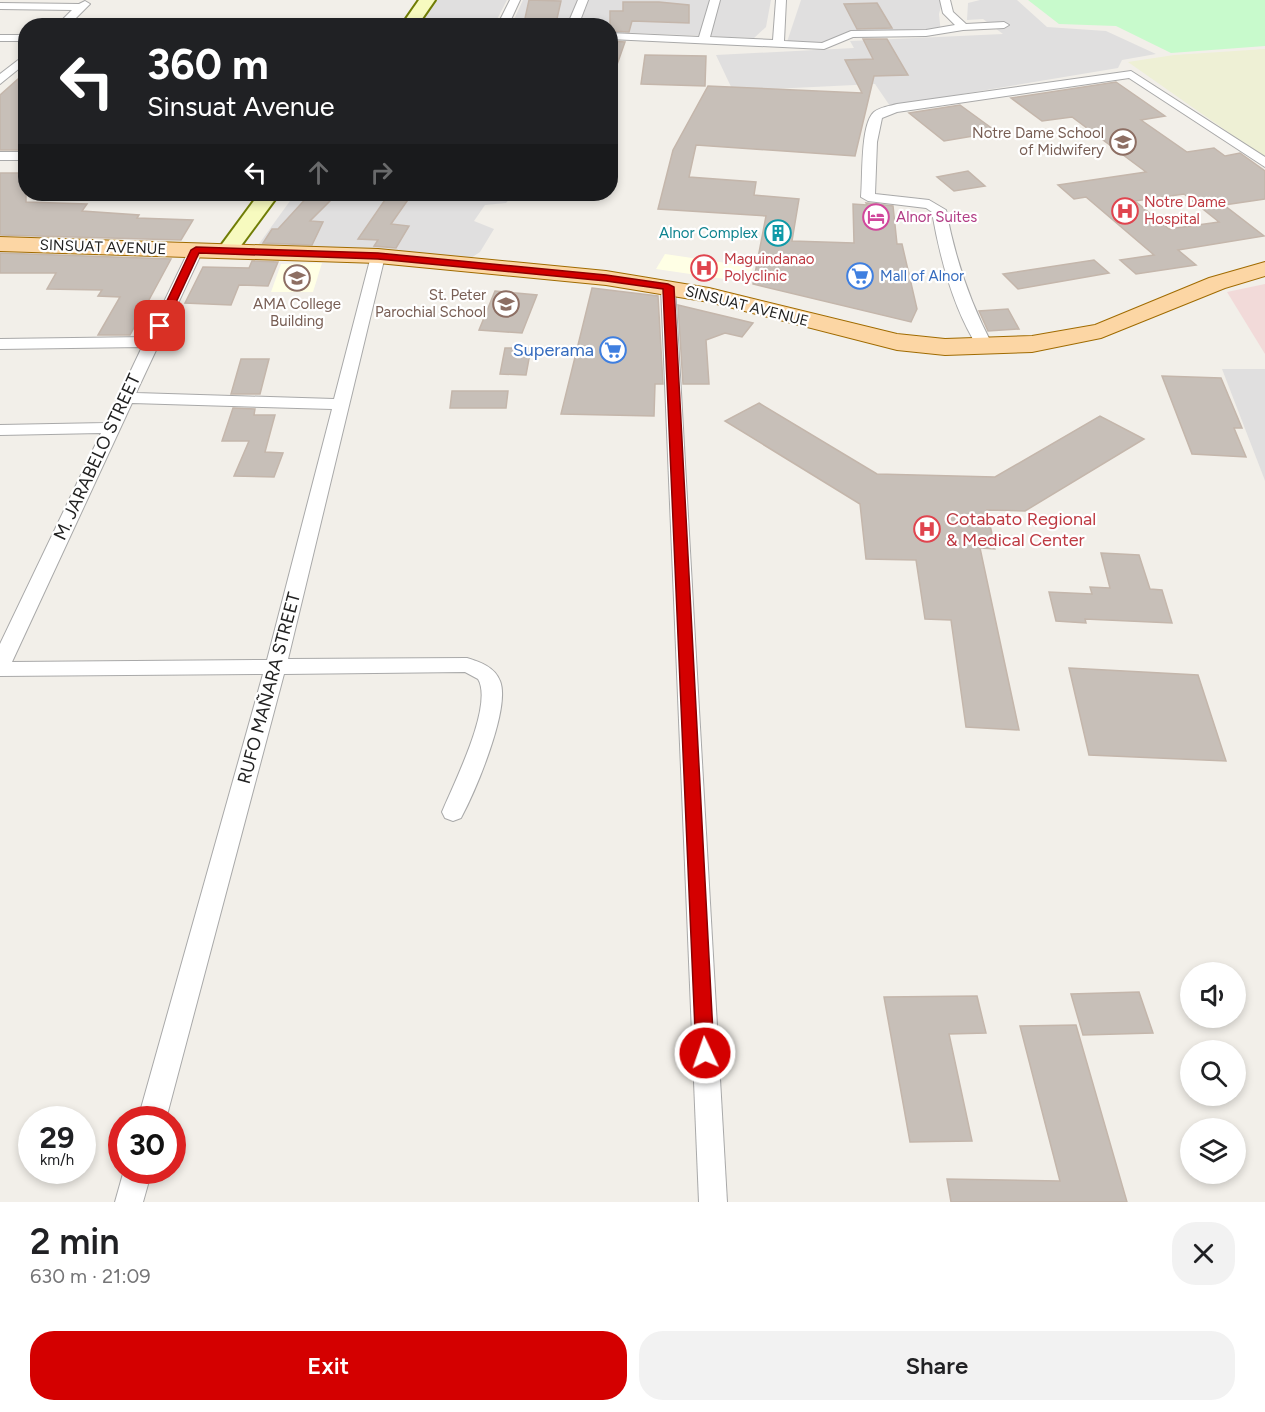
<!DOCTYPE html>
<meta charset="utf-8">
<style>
:root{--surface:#fff;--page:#f2f2f2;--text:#202124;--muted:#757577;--accent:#d40000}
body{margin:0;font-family:Figtree,sans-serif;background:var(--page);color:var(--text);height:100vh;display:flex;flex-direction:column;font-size:22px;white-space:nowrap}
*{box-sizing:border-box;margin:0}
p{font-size:20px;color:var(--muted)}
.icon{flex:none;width:33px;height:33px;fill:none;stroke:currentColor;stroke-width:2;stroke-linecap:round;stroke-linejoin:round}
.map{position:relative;height:1202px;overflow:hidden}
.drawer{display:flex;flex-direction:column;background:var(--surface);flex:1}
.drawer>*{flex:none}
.guide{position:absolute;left:18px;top:18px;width:600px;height:183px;border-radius:24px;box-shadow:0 3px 9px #0003;background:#202124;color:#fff;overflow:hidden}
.controls{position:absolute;left:1180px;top:962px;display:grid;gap:12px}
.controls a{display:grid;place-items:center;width:66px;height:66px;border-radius:50%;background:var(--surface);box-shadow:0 3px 9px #0003;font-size:30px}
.speed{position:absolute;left:18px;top:1106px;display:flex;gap:12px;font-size:30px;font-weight:700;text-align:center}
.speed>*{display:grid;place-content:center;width:78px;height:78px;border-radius:50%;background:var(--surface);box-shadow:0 3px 9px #0003;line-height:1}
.speed small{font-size:15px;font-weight:400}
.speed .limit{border:9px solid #d22;background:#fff;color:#111}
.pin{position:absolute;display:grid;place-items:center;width:51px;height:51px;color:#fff;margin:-26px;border-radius:12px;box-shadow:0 3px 9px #0006}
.me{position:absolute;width:66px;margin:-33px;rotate:357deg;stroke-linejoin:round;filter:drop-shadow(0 0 4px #0008)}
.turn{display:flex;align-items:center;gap:21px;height:126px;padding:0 30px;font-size:27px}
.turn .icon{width:78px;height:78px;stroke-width:2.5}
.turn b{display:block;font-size:42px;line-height:51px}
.lanes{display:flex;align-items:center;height:57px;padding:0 30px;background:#0003;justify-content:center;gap:30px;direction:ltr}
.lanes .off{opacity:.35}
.round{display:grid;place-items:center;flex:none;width:63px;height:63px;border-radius:24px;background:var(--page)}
.overview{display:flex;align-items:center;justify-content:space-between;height:102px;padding:0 30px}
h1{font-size:36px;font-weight:600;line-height:45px}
.button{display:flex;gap:12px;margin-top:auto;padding:12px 30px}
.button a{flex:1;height:69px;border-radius:24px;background:var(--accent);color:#fff;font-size:24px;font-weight:600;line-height:69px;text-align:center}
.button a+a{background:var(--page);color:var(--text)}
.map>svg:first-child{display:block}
.residential{fill:#e0dfdf}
.commercial{fill:#f2dad9}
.education{fill:#ffffe5}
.farmland{fill:#eef0d5}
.park{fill:#c8facc}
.building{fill:#c7bfb8;stroke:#c4b6ab;stroke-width:1.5;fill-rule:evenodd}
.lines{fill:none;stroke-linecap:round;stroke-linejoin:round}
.street-casing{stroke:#a9a9a9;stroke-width:2}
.secondary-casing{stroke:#707d05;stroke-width:4}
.primary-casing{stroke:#a06b00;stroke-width:2}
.street{fill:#fff;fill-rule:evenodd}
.secondary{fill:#f7fabf;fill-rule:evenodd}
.primary{fill:#fcd6a4;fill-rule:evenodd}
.route{fill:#d40000;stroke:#8a0000;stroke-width:1.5}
.labels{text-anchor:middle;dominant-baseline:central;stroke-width:4.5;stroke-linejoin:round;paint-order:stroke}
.far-education-label{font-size:15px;fill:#785e54;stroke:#fff;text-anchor:end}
.far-health-label{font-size:15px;fill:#be3a42;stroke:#fff;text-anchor:start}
.far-hotel-label{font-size:15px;fill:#b23c85;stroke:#fff;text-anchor:start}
.far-culture-label{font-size:15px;fill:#0d838f;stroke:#fff;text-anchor:end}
.far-street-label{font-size:15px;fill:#222;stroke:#fff}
.far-shop-label{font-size:15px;fill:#366cbe;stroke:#fff;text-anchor:start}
.shop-label{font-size:18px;fill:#366cbe;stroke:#fff;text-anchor:end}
.street-label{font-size:18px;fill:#222;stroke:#fff}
.health-label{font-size:18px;fill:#be3a42;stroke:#fff;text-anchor:start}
</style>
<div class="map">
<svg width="1265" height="1202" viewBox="0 0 1265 1202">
<rect width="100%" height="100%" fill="#f2efe9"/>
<g class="residential">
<path d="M 433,0 L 507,0 L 494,25 L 413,26 Z"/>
<path d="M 523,0 L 771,0 L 766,27 L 754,38 L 611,32 L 610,26 L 511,26 Z"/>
<path d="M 801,0 L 948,0 L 942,2 L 939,14 L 941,34 L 848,34 L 824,44 L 787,42 Z"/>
<path d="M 980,0 L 1017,0 L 1047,27 L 1106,31 L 1156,54 L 1122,60 L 1118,68 L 890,106 L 875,84 L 733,91 L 716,55 L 854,48 L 850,41 L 1003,34 L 983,19 L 967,20 L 968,3 Z"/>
<path d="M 295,194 L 514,194 L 506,203 L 485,205 L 474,221 L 494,229 L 480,252 L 471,258 L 256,248 Z"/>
<path d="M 1222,369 L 1265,369 L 1265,481 L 1264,478 Z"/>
</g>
<path class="commercial" d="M 1265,284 L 1265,354 L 1227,292 Z"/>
<g class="education">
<path d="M 665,254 L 753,267 L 745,282 L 656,269 Z"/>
<path d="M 322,263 L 313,292 L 271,292 L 281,264 Z"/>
</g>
<path class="farmland" d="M 1265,49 L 1265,158 L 1128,62 L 1174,55 Z"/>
<path class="park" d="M 1028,0 L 1265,0 L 1265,46 L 1171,53 L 1116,26 L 1059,24 Z"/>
<g class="building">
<path d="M 529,0 L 561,1 L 556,23 L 524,23 Z"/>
<path d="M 623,2 L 659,2 L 689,5 L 689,23 L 632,21 L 629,32 L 610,31 L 610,11 L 623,11 Z"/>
<path d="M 877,3 L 892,28 L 857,29 L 844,4 Z"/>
<path d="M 863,39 L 887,39 L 908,75 L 874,76 L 855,156 L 696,145 L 689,177 L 756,182 L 754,195 L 799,199 L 792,241 L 854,243 L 853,204 L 867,205 L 866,203 L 893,206 L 897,244 L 902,244 L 917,309 L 911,322 L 753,284 L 766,216 L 658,209 L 673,150 L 708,86 L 862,93 L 845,60 L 873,59 Z"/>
<path d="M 610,41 L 625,42 L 613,76 L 610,76 Z"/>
<path d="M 645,55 L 706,56 L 705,86 L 641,84 Z"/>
<path d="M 26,72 L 26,142 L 19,150 L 0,150 L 0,95 Z"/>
<path d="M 1116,82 L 1165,116 L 1141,120 L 1187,152 L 1214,148 L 1225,156 L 1240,153 L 1265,171 L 1265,199 L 1224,205 L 1264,236 L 1178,250 L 1196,265 L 1136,274 L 1120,260 L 1154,255 L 1086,197 L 1074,199 L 1058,185 L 1146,172 L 1072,117 L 1042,121 L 1011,98 ZM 1184,194 L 1219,222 L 1169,229 L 1135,201 Z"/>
<path d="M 960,105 L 997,132 L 944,141 L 909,113 Z"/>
<path d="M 968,171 L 985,186 L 954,191 L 937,177 Z"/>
<path d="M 0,173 L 26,173 L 26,202 L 87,204 L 82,211 L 139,215 L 137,218 L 193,220 L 181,240 L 0,235 Z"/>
<path d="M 310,194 L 333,198 L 310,221 L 323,222 L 312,245 L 263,243 L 272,229 L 278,229 Z"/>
<path d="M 389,194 L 412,194 L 391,224 L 409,226 L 396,248 L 374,246 L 378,240 L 358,239 Z"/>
<path d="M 0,253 L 171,259 L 130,335 L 98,335 L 120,297 L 98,296 L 102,290 L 47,289 L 56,273 L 0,273 Z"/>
<path d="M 1094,260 L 1109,273 L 1018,289 L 1003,274 Z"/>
<path d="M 252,261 L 278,262 L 268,286 L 239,285 L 231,305 L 185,303 L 203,267 L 249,268 Z"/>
<path d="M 592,288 L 658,296 L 663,384 L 655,384 L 654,416 L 561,414 Z"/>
<path d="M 495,291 L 537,295 L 522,333 L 479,330 Z"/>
<path d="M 678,305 L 753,323 L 742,337 L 725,333 L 706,340 L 709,384 L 683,384 Z"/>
<path d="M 1008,309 L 1019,329 L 988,331 L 979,311 Z"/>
<path d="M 505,348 L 531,348 L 526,375 L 500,374 Z"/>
<path d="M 241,359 L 269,359 L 260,394 L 231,394 Z"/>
<path d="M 1162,376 L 1221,378 L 1242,428 L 1234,428 L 1246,457 L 1192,454 Z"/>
<path d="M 452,391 L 508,391 L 506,408 L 450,408 Z"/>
<path d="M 759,403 L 877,474 L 995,477 L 1100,416 L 1144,439 L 1025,511 L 987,510 L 995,549 L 980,548 L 1019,730 L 966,727 L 951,620 L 925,619 L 916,560 L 866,559 L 860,504 L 725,421 Z"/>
<path d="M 233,408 L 255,409 L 254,415 L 275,415 L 265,452 L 283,453 L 274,477 L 234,476 L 249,441 L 222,441 Z"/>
<path d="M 1101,553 L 1139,555 L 1150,589 L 1162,590 L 1172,623 L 1085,619 L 1086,623 L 1056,621 L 1049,592 L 1092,594 L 1090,587 L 1110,588 Z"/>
<path d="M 1069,668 L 1198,675 L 1226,761 L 1089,755 Z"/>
<path d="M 1139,992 L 1153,1033 L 1083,1035 L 1071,994 Z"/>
<path d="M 977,996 L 986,1033 L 949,1034 L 972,1141 L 910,1142 L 884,997 Z"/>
<path d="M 1076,1025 L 1127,1202 L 951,1202 L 947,1179 L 1060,1181 L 1020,1026 Z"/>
</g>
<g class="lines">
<g class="street-casing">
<g id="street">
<path d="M 510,0 L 520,0 L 508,26 L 497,26 Z"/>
<path d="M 578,0 L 588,0 L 578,26 L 567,26 Z"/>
<path d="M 710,0 L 720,0 L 710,37 L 773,40 L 776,0 L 786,0 L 784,41 L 822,43 L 851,31 L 926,30 L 955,25 L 943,13 L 940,0 L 950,0 L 953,12 L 966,24 L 1004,22 L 1009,25 L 1004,28 L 963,30 L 926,36 L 853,37 L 824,49 L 610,39 L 610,33 L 699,37 Z"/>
<path d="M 85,1 L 90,4 L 68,26 L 56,26 L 72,10 L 0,9 L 0,3 L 79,4 Z"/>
<rect x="0" y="35" width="26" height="6"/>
<path d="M 26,54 L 26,63 L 0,84 L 0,74 Z"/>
<path d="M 1131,71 L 1265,157 L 1265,167 L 1129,78 L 897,112 L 882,118 L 877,142 L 875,194 L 929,200 L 946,210 C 955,258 970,303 993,346 L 985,351 L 979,349 C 953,309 940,258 932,212 L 926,208 L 868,201 L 861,197 C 863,178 860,124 874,112 C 880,107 890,106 897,104 Z"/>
<rect x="0" y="152" width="26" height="8"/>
<path d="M 196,246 L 203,250 L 136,393 L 334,399 L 371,256 L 378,252 L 385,256 L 288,659 L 467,658 C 480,662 495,667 500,681 C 511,708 475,792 461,818 L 453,821 L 445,818 L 442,812 C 453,785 494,705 478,679 L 465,672 L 284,674 L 166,1119 L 138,1119 L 263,674 L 0,676 L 0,644 L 101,433 L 0,435 L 0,425 L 106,423 L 142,347 L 0,349 L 0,339 L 147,337 L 189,250 ZM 132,403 L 332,409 L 267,660 L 12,662 Z"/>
<path d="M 668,283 L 675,287 L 727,1202 L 699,1202 L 661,287 Z"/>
<path d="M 124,1170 L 152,1170 L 143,1202 L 115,1202 Z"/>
</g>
</g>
<g class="secondary-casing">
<g id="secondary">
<path d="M 419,0 L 435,0 L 417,26 L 401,26 Z"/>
<path d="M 259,194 L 279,194 L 234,255 L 220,255 L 217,251 Z"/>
</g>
</g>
<g class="primary-casing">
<path id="primary" d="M 0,237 L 378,249 L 606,271 L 709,288 L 897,334 L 945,339 L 1032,336 L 1095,325 L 1209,278 L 1265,262 L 1265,276 L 1225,288 L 1101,338 L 1032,352 L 945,355 L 897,350 L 709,302 L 606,285 L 378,263 L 0,251 Z"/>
</g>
<use href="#street" class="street"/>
<use href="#secondary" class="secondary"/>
<use href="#primary" class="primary"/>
</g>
<path class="route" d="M 196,247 L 378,253 L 606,275 L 668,284 L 674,287 L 714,1053 L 712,1058 L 705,1061 L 699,1058 L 696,1053 L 663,289 L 606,281 L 378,259 L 199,253 L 165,326 L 156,328 L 155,326 L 191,250 Z"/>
<defs>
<g id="university-ring" transform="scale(1.35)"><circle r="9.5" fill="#fff" stroke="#8d6e63" stroke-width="1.5"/><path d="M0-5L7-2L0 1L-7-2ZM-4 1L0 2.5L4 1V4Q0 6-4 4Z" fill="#8d6e63"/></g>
<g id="hospital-ring" transform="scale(1.35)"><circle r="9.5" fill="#fff" stroke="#e0444e" stroke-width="1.5"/><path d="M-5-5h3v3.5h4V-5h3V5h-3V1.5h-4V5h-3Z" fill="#e0444e"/></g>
<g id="hotel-ring" transform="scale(1.35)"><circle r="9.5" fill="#fff" stroke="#d1479c" stroke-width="1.5"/><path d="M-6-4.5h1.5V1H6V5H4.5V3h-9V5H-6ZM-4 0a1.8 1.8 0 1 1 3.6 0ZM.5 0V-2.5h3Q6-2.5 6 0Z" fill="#d1479c"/></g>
<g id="building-ring" transform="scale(1.35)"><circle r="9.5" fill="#fff" stroke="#0f9aa8" stroke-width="1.5"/><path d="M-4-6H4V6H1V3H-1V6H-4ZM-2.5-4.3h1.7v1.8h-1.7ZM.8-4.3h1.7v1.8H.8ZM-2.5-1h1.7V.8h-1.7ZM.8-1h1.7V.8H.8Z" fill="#0f9aa8"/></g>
<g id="supermarket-ring" transform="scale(1.35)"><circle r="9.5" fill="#fff" stroke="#3f7fe0" stroke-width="1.5"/><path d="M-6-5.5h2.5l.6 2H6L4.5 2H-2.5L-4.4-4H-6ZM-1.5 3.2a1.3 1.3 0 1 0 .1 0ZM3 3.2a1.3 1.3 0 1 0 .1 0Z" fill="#3f7fe0"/></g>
<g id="school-ring" transform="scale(1.35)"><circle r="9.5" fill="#fff" stroke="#8d6e63" stroke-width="1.5"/><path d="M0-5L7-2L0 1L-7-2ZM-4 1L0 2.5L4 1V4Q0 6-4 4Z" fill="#8d6e63"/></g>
</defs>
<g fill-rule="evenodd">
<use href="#university-ring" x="1123" y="142"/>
<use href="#hospital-ring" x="1125" y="211"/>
<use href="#hotel-ring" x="876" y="217"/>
<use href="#building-ring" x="778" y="233"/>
<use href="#hospital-ring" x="704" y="268"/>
<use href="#supermarket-ring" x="860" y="276"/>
<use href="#university-ring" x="297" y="278"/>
<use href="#school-ring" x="506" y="304"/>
<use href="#supermarket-ring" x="613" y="350"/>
<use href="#hospital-ring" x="927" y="529"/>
</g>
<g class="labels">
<g class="far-education-label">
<text x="1104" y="133">Notre Dame School<tspan x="1104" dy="17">of Midwifery</tspan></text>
<text x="486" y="295">St. Peter<tspan x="486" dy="17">Parochial School</tspan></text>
<text x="297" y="304" text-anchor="middle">AMA College<tspan x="297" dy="17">Building</tspan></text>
</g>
<g class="far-health-label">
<text x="1144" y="202">Notre Dame<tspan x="1144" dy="17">Hospital</tspan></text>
<text x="724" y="259">Maguindanao<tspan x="724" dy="17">Polyclinic</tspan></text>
</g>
<g class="far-hotel-label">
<text x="896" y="217">Alnor Suites</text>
</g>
<g class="far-culture-label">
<text x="758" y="233">Alnor Complex</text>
</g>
<g class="far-street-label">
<text transform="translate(103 247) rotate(2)">SINSUAT AVENUE</text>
<text transform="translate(747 306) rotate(14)">SINSUAT AVENUE</text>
</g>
<g class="far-shop-label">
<text x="880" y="276">Mall of Alnor</text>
</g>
<g class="shop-label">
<text x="594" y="350">Superama</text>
</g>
<g class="street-label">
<text transform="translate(97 457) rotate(-65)">M. JARABELO STREET</text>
<text transform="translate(269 688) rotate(-75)">RUFO MAÑARA STREET</text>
</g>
<g class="health-label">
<text x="946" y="519">Cotabato Regional<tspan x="946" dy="21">&amp; Medical Center</tspan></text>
</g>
</g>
</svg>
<div class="controls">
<a><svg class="icon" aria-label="sound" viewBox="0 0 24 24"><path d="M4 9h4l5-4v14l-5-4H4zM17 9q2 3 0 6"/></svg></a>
<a><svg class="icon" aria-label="search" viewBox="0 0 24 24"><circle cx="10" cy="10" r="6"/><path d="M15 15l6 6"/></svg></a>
<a><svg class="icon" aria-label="layers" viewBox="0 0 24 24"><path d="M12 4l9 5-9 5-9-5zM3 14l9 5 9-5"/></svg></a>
</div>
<div class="speed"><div>29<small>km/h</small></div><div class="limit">30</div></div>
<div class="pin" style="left:160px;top:326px;background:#d93025"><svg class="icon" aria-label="arrive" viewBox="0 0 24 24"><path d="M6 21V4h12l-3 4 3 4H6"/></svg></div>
<svg class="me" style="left:705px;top:1053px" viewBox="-20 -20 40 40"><circle r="17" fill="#d40000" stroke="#fff" stroke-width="3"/><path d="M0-11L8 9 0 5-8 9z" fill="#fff"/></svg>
<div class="guide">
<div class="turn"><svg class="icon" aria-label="left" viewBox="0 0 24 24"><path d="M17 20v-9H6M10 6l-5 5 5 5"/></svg><div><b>360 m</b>Sinsuat Avenue</div></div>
<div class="lanes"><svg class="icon" aria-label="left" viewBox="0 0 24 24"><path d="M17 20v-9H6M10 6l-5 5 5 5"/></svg><svg class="icon off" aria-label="ahead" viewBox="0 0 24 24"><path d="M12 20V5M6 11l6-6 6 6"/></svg><svg class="icon off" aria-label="right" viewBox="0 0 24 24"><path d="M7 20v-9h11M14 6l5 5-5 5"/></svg></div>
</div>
</div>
<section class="drawer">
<div class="overview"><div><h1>2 min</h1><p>630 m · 21:09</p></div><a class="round"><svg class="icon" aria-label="close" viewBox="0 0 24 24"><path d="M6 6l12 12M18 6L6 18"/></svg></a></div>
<div class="button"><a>Exit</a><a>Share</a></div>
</section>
